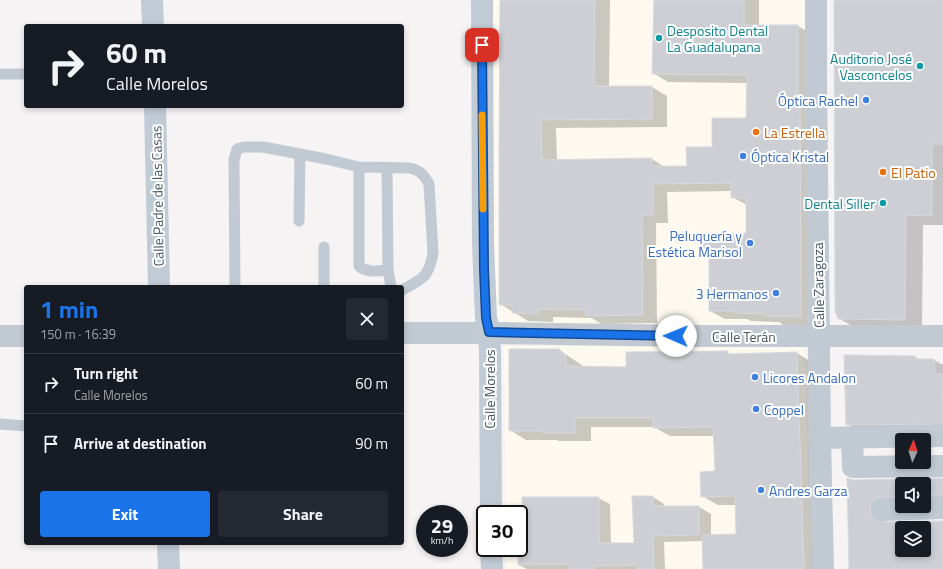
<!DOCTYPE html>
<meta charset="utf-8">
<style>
:root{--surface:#171b24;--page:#242831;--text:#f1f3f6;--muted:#9ea1a6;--line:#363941;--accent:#1a73e8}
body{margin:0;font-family:"Titillium Web",sans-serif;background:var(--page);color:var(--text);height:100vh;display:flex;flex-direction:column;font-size:15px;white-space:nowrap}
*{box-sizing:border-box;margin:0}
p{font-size:13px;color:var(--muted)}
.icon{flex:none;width:22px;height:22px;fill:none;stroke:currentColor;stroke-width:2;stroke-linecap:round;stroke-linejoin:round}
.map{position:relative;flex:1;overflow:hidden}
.panel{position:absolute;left:24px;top:285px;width:380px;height:260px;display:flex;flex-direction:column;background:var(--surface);border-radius:4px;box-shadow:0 2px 6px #0003}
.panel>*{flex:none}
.top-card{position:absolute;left:24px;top:24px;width:380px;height:84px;border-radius:4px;box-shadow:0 2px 6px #0003;background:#171b24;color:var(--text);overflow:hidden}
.needle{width:26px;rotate:3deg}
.fabs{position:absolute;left:895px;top:433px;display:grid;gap:8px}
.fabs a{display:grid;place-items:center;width:36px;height:36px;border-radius:4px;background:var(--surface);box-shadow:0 2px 6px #0003;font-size:20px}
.speed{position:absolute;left:416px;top:505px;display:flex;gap:8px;font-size:20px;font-weight:700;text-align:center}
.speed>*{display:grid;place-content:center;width:52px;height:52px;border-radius:50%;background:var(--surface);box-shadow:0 2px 6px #0003;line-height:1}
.speed small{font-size:10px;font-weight:400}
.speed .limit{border:2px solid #111;border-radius:6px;background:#fff;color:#111}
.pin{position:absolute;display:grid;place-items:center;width:34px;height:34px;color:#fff;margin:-17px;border-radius:8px;box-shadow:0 2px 6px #0006}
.me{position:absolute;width:44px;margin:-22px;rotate:271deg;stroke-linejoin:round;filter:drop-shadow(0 0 3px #0008)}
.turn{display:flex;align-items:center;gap:14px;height:84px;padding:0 16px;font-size:18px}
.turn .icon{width:52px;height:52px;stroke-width:2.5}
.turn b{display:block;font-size:28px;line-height:34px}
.round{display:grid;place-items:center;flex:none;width:42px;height:42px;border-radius:4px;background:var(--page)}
.headline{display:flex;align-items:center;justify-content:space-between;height:68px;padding:0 16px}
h1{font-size:24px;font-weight:700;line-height:30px;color:var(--accent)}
.primary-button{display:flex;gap:8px;margin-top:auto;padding:8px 16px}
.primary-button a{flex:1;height:46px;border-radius:4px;background:var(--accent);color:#fff;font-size:16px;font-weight:700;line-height:46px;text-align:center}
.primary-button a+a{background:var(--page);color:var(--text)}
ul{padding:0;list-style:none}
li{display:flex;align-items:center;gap:12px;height:60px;padding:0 16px;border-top:1px solid var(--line)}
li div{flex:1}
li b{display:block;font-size:15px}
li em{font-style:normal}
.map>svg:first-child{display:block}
.commercial{fill:#fdf9ef}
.shadow{fill:#0003;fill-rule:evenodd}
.building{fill:#cdcfd5;stroke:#d7d9de;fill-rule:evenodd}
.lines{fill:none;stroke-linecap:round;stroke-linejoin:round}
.lane{stroke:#c1cad2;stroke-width:11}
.street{stroke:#c1cad2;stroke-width:22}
.secondary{stroke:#c1cbd6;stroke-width:22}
.route-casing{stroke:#114b97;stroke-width:10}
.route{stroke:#1a73e8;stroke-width:7}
.slow{stroke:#f59e0b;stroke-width:7}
.culture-dot{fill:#0f9aa8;stroke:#fff;stroke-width:1.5}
.shop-dot{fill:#3f7fe0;stroke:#fff;stroke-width:1.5}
.food-dot{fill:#e8710a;stroke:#fff;stroke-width:1.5}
.labels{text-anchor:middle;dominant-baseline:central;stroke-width:4;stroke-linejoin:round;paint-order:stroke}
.culture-label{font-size:14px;fill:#0d838f;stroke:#fff;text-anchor:end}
.shop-label{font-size:14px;fill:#366cbe;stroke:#fff;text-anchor:start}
.food-label{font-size:14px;fill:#c56008;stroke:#fff;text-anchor:start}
.street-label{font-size:14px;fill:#4a5661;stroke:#fff}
</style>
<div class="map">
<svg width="943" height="569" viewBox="0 0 943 569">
<rect width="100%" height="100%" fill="#f5f3f3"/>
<g class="commercial">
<path d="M 492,0 L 806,0 L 809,317 L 807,322 L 803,326 L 800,327 L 511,323 L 499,320 L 494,313 Z"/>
<path d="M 802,344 L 804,347 L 805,356 L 810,569 L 506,569 L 506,548 L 519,548 L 519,514 L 506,514 L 504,346 L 788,346 Z"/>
</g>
<g class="shadow">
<path d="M 501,0 L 610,0 L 609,87 L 652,87 L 667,96 L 667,127 L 556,128 L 557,161 L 652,159 L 665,167 L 688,167 L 713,148 L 747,119 L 747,83 L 668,82 L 653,73 L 655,0 L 759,0 L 759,26 L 798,26 L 813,35 L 815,325 L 783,325 L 779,322 L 751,321 L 747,319 L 725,319 L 710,311 L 710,258 L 700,253 L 747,234 L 747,205 L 732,197 L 732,191 L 667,192 L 668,223 L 656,223 L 657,323 L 602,324 L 591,318 L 553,317 L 553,322 L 528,321 L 500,304 Z"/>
<path d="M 835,0 L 943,0 L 943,225 L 923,225 L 922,329 L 856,328 L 838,318 Z"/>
<path d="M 559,350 L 582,365 L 582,368 L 627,368 L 727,352 L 732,355 L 797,353 L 813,363 L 819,569 L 704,569 L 703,541 L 664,542 L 665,569 L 527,569 L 519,565 L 524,548 L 598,498 L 610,504 L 611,544 L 635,544 L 653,497 L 664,504 L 664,507 L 699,507 L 711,514 L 711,536 L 737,535 L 736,505 L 718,505 L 702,496 L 716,472 L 715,436 L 670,436 L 654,427 L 591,427 L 591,441 L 559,441 L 557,440 L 526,440 L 510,430 Z"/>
<path d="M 915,357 L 921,360 L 934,360 L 943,365 L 943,433 L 864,434 L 847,424 Z"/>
<path d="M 853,480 L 943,480 L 943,505 L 924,505 L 924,484 L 902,484 L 902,506 L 885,520 L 886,523 L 943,522 L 943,569 L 850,569 ZM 902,528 L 924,528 L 924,550 L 902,550 Z"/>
</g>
<g class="building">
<path d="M 500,0 L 595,0 L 594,86 L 652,86 L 652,119 L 541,120 L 542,160 L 652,158 L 652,166 L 687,166 L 686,147 L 712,147 L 712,118 L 746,118 L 747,75 L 652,74 L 654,0 L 744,0 L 744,25 L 798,25 L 798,96 L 800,98 L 801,317 L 767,316 L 767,314 L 735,313 L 735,311 L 709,311 L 709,253 L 699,253 L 699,233 L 746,233 L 746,198 L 731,198 L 731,183 L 653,184 L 653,215 L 642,215 L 643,315 L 586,316 L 586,310 L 538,309 L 538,314 L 512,313 L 512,305 L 499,305 L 499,160 Z"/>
<path d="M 834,0 L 943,0 L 943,144 L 932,144 L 932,216 L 906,215 L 905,320 L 838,319 L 835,311 Z"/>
<path d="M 509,349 L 559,349 L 566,355 L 566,366 L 626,367 L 626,352 L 728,351 L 728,354 L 797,352 L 804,569 L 703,569 L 702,535 L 736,534 L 735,496 L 701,497 L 700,472 L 715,471 L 713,427 L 653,428 L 653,418 L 575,418 L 575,433 L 543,433 L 543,431 L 509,431 Z"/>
<path d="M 844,355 L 916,356 L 916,359 L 934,359 L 935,374 L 942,374 L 943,424 L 846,425 Z"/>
<path d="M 847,478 L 853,480 L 943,478 L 943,496 L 924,496 L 924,484 L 902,484 L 902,497 L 882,498 L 876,499 L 871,504 L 870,510 L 872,517 L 876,521 L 882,522 L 943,521 L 943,569 L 849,569 ZM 902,528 L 924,528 L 924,550 L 902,550 Z"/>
<path d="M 632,496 L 653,496 L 653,506 L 699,506 L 699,535 L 653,536 L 654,569 L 637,569 L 637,565 L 594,566 L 594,569 L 570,569 L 570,564 L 518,565 L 518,548 L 523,547 L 522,497 L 599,497 L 599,543 L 634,543 Z"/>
</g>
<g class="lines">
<g class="lane">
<path d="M 0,74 L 26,74"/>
<path d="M 359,167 L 359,266 C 367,273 378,271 388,270"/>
<path d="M 387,167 L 388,270 L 391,287"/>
<path d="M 299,221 L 300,154"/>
<path d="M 324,247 L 324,287"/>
<path d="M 235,287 L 234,160 L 237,149 L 244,147 L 263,147 L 326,159 L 359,167 L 410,168 C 421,171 424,175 429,184 L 433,253 C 429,277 423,279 402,290"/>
<path d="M 0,424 L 26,426"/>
</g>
<g class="street">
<path d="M 816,0 L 816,81 L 820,438 L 823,569"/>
<path d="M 402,333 L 489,333 L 691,336 L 943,336"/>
<path d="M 0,336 L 26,336"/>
<path d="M 820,438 L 943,436"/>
<path d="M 852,438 L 853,467 L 943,466"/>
<path d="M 882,510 L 943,508"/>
</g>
<g class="secondary">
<path d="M 152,0 L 153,26"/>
<path d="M 482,0 L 483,244 L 486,318 L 489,333 L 490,351 L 491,514"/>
<path d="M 155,106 L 159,287"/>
<path d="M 168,543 L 169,569"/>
<path d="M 491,548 L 492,569"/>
</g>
</g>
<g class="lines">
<g class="route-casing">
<path id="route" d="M 482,45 L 484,269 L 486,318 L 489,332 L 676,336"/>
</g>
<use href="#route" class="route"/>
<path class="slow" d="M 482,115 L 483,209"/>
</g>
<g class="culture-dot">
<circle cx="659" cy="38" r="4"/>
<circle cx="920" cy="66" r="4"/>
<circle cx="883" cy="203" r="4"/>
</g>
<g class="shop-dot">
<circle cx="866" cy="100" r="4"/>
<circle cx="743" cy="156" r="4"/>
<circle cx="750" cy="243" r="4"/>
<circle cx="776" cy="293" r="4"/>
<circle cx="755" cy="377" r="4"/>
<circle cx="756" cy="409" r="4"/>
<circle cx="761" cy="490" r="4"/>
</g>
<g class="food-dot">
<circle cx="756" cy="132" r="4"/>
<circle cx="883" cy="172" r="4"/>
</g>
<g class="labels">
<g class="culture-label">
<text x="667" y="30" text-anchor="start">Desposito Dental<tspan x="667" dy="16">La Guadalupana</tspan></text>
<text x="912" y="58">Auditorio José<tspan x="912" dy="16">Vasconcelos</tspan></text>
<text x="875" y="203">Dental Siller</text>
</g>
<g class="shop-label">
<text x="858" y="100" text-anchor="end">Óptica Rachel</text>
<text x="751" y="156">Óptica Kristal</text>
<text x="742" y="235" text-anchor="end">Peluquería y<tspan x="742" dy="16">Estética Marisol</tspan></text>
<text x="768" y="293" text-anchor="end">3 Hermanos</text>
<text x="763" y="377">Licores Andalon</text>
<text x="764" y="409">Coppel</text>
<text x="769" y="490">Andres Garza</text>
</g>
<g class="food-label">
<text x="764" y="132">La Estrella</text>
<text x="891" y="172">El Patio</text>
</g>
<g class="street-label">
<text transform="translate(157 196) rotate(-91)">Calle Padre de las Casas</text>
<text transform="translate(818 285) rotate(-91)">Calle Zaragoza</text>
<text x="744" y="336">Calle Terán</text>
<text transform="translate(489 389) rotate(-90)">Calle Morelos</text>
</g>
</g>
</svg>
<div class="fabs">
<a><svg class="needle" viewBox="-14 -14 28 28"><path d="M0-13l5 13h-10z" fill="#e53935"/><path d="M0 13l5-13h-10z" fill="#9ea1a6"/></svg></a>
<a><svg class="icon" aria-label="sound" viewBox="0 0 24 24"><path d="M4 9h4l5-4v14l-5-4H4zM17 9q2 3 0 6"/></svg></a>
<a><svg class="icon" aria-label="layers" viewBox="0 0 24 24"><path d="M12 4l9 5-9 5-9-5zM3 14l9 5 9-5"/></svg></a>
</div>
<div class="speed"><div>29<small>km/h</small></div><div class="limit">30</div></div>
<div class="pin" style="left:482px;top:45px;background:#d93025"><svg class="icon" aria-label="arrive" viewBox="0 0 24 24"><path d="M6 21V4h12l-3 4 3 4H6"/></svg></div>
<svg class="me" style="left:676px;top:336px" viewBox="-20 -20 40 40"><circle r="19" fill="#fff"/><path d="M0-13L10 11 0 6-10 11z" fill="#1a73e8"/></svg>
<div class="top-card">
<div class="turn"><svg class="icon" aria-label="right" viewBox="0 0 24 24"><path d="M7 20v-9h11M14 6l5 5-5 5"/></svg><div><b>60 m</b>Calle Morelos</div></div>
</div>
<section class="panel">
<div class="headline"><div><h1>1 min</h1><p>150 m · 16:39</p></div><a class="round"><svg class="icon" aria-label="close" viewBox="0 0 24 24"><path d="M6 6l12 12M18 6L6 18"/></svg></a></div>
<ul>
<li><svg class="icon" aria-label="right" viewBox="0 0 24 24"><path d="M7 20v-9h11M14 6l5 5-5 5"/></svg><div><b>Turn right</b><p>Calle Morelos</p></div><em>60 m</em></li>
<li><svg class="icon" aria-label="arrive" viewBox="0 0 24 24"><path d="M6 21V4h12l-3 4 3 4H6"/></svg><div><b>Arrive at destination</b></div><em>90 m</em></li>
</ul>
<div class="primary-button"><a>Exit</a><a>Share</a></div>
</section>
</div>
